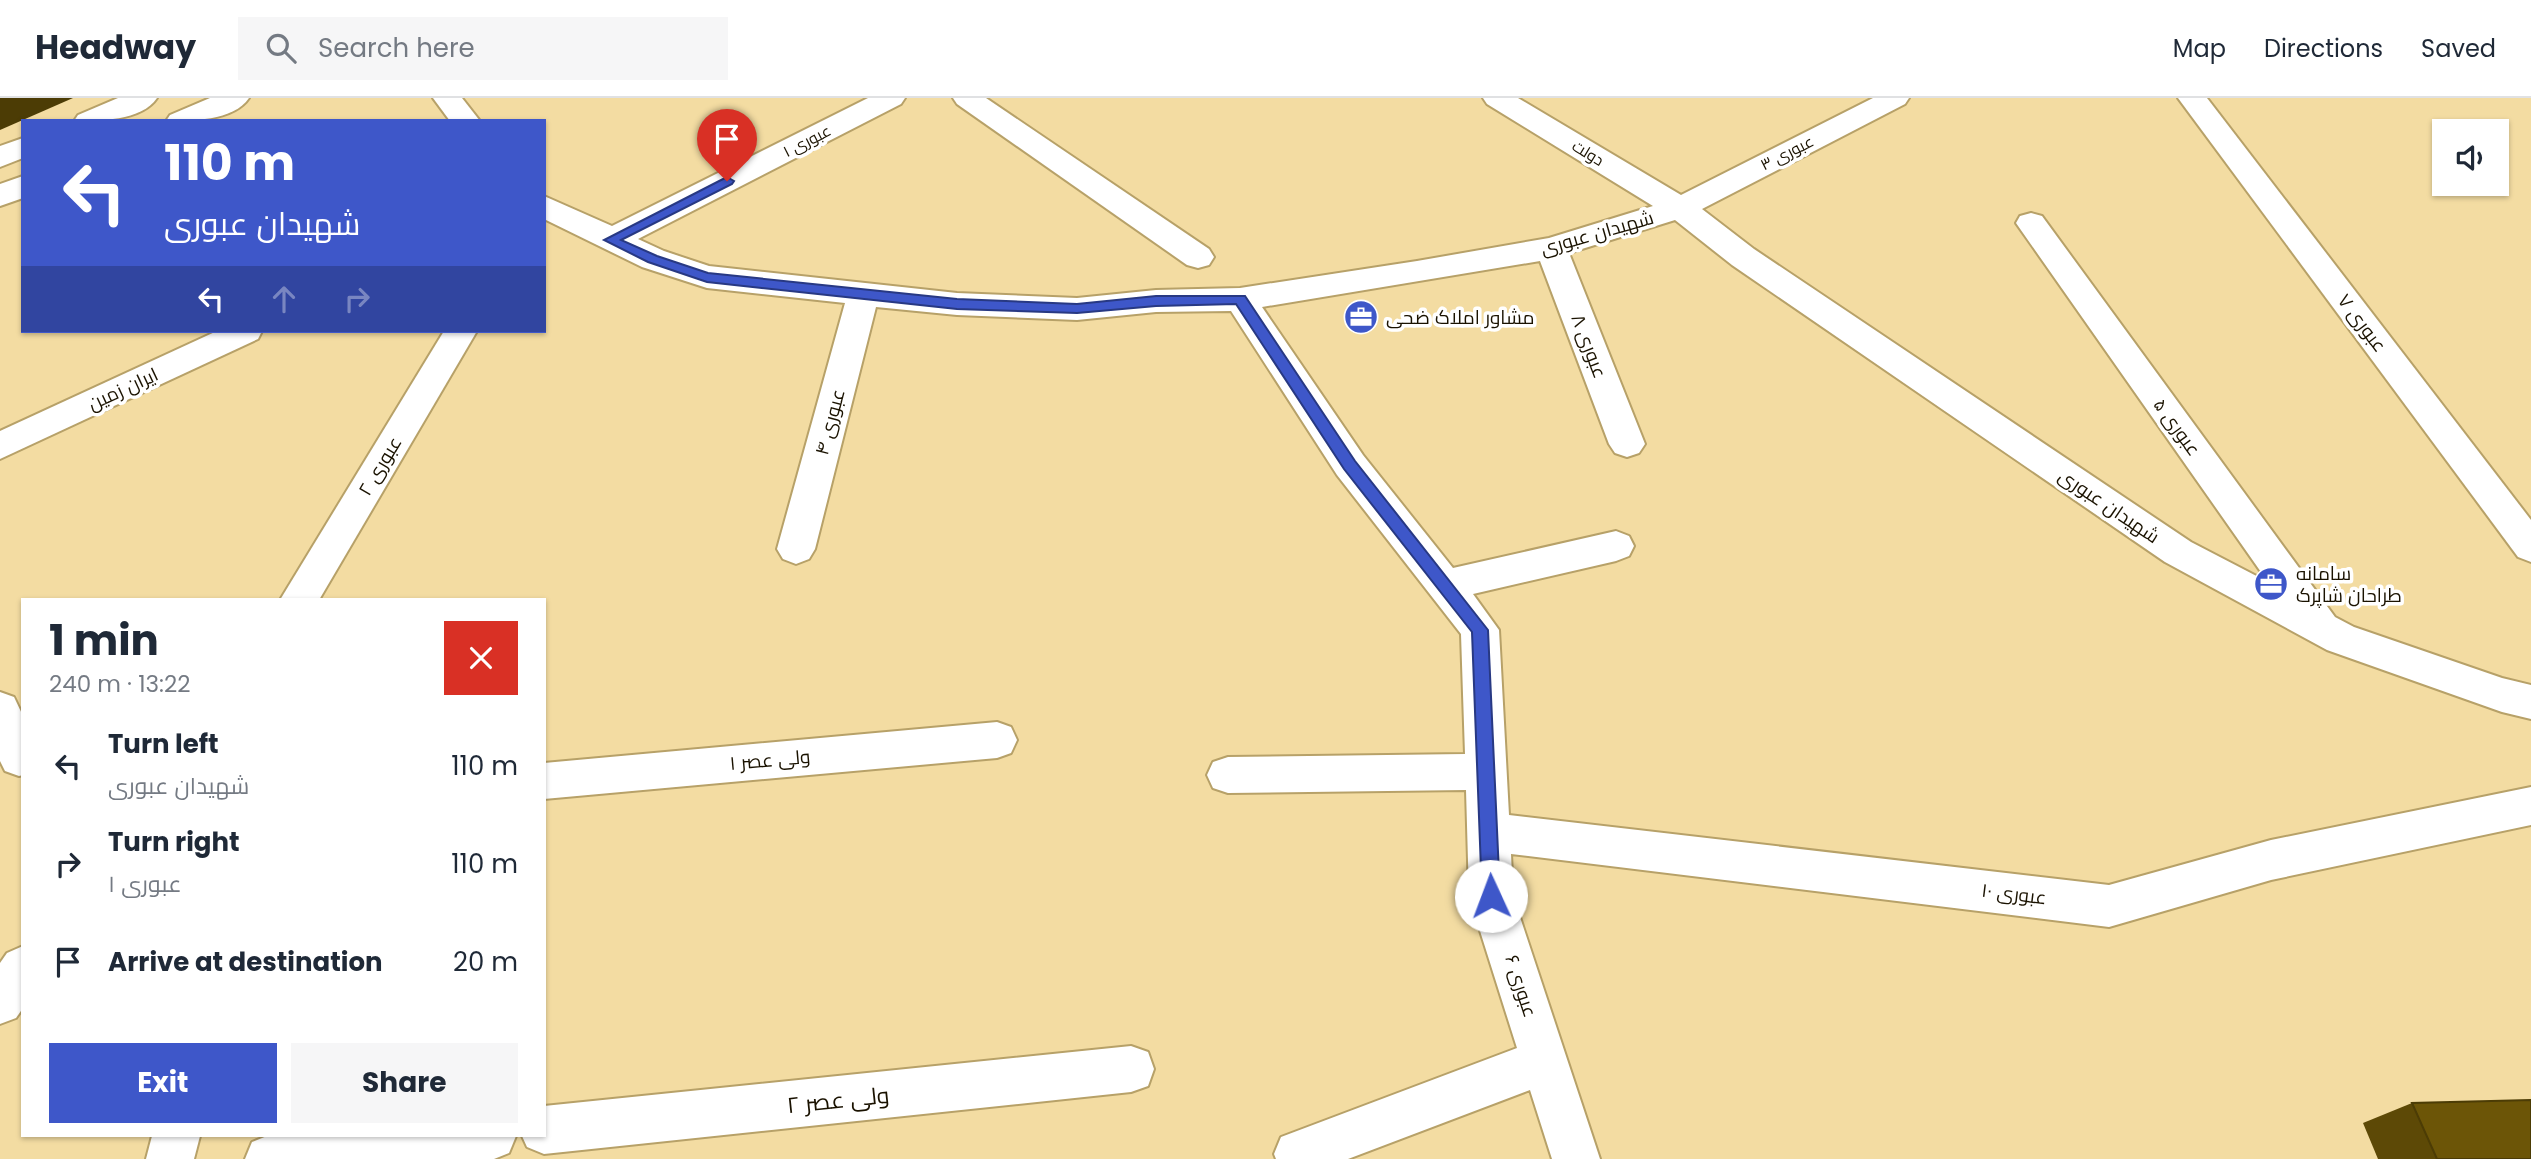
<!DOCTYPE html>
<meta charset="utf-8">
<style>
:root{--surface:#fff;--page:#f6f6f7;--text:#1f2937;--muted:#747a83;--line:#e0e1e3;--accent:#3e57c9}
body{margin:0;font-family:Poppins,Cairo,sans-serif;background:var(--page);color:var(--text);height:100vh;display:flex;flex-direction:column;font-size:26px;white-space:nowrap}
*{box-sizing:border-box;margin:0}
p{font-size:23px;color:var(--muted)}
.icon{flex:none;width:38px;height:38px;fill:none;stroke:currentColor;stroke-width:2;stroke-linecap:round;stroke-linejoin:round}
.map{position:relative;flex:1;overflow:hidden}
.sheet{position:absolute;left:21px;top:500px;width:525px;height:539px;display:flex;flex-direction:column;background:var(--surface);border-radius:0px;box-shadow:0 2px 5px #0004}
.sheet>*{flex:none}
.banner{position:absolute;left:21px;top:21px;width:525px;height:214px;border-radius:0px;box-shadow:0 2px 5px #0004;background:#3e57c9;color:#fff;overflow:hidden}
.tools{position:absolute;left:2432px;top:21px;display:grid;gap:14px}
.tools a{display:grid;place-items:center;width:77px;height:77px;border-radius:0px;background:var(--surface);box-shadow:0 2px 5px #0004;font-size:35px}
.pin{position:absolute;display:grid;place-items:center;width:60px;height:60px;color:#fff;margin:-72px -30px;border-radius:50% 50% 50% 0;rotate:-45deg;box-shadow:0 0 7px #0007}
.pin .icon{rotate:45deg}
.me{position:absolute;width:77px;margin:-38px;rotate:358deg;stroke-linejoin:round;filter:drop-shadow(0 0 5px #0008)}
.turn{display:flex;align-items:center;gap:24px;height:147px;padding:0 28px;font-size:32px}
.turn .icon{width:91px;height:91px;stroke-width:2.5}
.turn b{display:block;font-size:49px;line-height:60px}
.lanes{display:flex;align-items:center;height:66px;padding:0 28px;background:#0003;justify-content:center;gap:35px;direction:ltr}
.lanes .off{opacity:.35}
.round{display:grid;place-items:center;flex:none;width:74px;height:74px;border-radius:0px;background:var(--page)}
.summary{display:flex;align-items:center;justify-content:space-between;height:119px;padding:0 28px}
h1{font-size:42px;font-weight:700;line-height:52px}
.button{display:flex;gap:14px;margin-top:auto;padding:14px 28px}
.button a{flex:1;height:80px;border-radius:0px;background:var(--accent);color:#fff;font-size:28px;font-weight:700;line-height:80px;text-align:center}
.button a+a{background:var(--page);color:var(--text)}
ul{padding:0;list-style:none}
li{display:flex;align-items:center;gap:21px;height:98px;padding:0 28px}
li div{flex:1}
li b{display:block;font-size:26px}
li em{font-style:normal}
header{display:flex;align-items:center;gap:42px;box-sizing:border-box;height:98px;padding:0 35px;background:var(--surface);border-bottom:2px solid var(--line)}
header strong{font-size:33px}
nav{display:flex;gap:38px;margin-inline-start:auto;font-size:24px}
.search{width:490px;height:63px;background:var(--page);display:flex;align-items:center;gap:18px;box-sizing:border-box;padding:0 24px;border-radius:0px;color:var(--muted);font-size:26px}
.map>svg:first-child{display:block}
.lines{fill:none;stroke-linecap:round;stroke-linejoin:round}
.minor-casing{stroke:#b7a168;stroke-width:4}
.major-casing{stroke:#b7a168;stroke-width:4}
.minor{fill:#fff;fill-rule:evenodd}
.major{fill:#fff;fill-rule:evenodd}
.wall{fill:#5d4906}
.shaded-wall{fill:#4c3c05}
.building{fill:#6c5507;stroke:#4c3c05;stroke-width:2}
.route{fill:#3e57c9;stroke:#283983;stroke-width:2}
.labels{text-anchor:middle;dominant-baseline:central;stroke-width:7;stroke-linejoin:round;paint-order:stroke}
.far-street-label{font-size:16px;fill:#1a1200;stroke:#fff}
.street-label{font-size:19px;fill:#1a1200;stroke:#fff}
.poi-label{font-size:19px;fill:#1a1200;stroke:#fff;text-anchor:start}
.near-street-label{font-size:23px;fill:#1a1200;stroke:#fff}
</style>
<header>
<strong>Headway</strong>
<div class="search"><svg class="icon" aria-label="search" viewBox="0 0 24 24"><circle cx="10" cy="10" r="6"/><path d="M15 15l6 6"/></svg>Search here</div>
<nav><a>Map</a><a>Directions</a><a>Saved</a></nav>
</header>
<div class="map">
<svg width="2531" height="1061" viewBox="0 0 2531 1061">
<rect width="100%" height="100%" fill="#f3dca2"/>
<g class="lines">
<g class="minor-casing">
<g id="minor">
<path d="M 433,0 L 462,0 L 480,23 L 450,23 Z"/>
<path d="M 868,0 L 905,0 L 901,6 L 638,141 L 664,153 L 709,168 L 957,195 L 1077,200 L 1156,192 L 1240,190 L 1417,163 L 1549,140 L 1653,108 L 1487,6 L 1483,0 L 1518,0 L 1681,97 L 1873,0 L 1909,0 L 1905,6 L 1702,111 L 1754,151 L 2191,444 L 2268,484 L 2016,125 L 2020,118 L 2031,115 L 2042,118 L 2335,519 L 2354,529 L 2502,580 L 2531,587 L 2531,621 L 2502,614 L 2327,552 L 2165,464 L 1732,167 L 1675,122 L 1569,155 L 1645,346 L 1639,355 L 1627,359 L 1615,355 L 1609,346 L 1540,163 L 1262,209 L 1363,357 L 1453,470 L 1616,433 L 1629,438 L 1634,448 L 1629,458 L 1616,463 L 1473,496 L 1499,532 L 1509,717 L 2109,787 L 2271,742 L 2531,689 L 2531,727 L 2271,782 L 2109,829 L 1511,756 L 1513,798 L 1600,1061 L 1552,1061 L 1530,992 L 1348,1061 L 1276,1061 L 1274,1056 L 1281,1039 L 1517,950 L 1469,798 L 1466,692 L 1228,695 L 1213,690 L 1207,677 L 1213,664 L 1228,659 L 1465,656 L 1461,536 L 1337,377 L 1231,213 L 1156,214 L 1077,222 L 957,217 L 876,209 L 815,451 L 809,461 L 796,466 L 783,461 L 777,451 L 845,205 L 707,190 L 642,169 L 544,121 L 544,98 L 612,128 Z"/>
<path d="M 953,0 L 986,0 L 1209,151 L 1214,159 L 1209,167 L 1198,170 L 1187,167 L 957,6 Z"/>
<path d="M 2178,0 L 2207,0 L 2531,422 L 2531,464 L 2518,459 Z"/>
<path d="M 217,233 L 262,233 L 258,241 L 0,361 L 0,333 Z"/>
<path d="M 444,233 L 477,233 L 319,502 L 280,502 Z"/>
<path d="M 0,594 L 14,599 L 23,618 L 23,677 L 19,678 L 5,673 L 0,663 Z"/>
<path d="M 997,624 L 1011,629 L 1017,642 L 1011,655 L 997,660 L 544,701 L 544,665 Z"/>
<path d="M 23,848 L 23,910 L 16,920 L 0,926 L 0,865 L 7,855 Z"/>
<path d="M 1131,948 L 1148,954 L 1154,971 L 1148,988 L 1131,994 L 544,1056 L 527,1049 L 522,1038 L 544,1038 L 544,1008 Z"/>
<path d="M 152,1038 L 200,1038 L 194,1061 L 146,1061 Z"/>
<path d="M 267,1038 L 516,1038 L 509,1055 L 494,1061 L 245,1061 L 252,1044 Z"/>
</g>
</g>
<g class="major-casing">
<g id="major">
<path d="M 118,0 L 157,0 C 142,23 98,23 74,23 L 78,17 Z"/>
<path d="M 210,0 L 249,0 C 234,23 190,23 166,23 L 170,17 Z"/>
<path d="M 23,40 L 23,60 L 0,69 L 0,48 Z"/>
<path d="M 23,78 L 23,100 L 0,108 L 0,86 Z"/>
</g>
</g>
<use href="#minor" class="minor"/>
<use href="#major" class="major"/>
</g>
<path class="wall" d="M 2412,1005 L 2531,1061 L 2378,1061 L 2363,1025 Z"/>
<path class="shaded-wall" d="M 0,0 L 73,0 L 0,32 Z"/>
<path class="building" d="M 2531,1002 L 2531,1061 L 2437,1061 L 2412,1005 Z"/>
<path class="route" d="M 727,79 L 734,83 L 732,86 L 621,142 L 657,158 L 708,175 L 957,201 L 1077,206 L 1156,198 L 1245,198 L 1355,363 L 1488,532 L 1500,798 L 1498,804 L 1491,806 L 1485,804 L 1482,798 L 1472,534 L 1344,371 L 1236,206 L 1156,208 L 1077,215 L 957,211 L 707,184 L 648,164 L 604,142 Z"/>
<defs>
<g id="office-disc" transform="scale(1.75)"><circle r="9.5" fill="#3e57c9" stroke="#fff"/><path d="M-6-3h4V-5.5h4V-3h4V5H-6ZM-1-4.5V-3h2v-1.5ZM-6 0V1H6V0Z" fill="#fff"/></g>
</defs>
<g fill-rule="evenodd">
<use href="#office-disc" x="1361" y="219"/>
<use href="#office-disc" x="2271" y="486"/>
</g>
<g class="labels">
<g class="far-street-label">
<text transform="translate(807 43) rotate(-27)">عبوری ۱</text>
<text transform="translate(1588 55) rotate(31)">دولت</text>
<text transform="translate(1787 55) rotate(-27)">عبوری ۳</text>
</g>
<g class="street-label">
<text transform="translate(1597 135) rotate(-16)">شهیدان عبوری</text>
<text transform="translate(2362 225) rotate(53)">عبوری ۷</text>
<text transform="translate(1589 248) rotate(69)">عبوری ۸</text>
<text transform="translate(123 291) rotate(-25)">ایران زمین</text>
<text transform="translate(830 324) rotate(-75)">عبوری ۴</text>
<text transform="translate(2177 329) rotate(54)">عبوری ۵</text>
<text transform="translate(380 368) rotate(-59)">عبوری ۲</text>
<text transform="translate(2109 408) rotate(34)">شهیدان عبوری</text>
<text transform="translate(770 662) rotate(-5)">ولی عصر ۱</text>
<text transform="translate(2014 796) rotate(7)">عبوری ۱۰</text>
<text transform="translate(1521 888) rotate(72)">عبوری ۶</text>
</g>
<g class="poi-label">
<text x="1386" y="219">مشاور املاک ضحی</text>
<text x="2296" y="475">سامانه<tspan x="2296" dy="22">طراحان شاپرک</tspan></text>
</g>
<g class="near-street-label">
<text transform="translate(838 1002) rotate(-6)">ولی عصر ۲</text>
</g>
</g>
</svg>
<div class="tools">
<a><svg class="icon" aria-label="sound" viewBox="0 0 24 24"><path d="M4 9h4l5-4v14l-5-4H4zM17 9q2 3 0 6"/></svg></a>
</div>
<div class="pin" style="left:727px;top:83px;background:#d93025"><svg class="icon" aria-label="arrive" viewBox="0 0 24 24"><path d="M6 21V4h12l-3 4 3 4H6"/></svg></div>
<svg class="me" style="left:1491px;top:798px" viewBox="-20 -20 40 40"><circle r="19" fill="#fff"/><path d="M0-13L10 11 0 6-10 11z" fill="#3e57c9"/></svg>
<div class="banner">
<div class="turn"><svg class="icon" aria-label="left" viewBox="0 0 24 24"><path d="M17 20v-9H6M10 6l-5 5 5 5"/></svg><div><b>110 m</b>شهیدان عبوری</div></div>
<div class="lanes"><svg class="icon" aria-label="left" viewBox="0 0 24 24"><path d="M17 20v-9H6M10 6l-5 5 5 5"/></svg><svg class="icon off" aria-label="ahead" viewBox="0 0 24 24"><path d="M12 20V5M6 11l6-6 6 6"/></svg><svg class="icon off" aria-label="right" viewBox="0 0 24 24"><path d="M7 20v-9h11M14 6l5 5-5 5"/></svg></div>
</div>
<section class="sheet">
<div class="summary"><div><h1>1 min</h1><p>240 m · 13:22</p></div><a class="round" style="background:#d93025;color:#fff"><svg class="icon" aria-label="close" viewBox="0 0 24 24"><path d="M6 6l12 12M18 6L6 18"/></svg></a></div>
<ul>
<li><svg class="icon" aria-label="left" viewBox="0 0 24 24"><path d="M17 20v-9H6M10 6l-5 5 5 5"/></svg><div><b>Turn left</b><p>شهیدان عبوری</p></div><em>110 m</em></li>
<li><svg class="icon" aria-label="right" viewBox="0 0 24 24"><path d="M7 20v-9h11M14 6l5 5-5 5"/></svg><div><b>Turn right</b><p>عبوری ۱</p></div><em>110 m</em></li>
<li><svg class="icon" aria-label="arrive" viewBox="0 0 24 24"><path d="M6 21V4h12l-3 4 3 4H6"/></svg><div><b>Arrive at destination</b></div><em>20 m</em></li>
</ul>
<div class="button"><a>Exit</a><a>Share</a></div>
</section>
</div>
